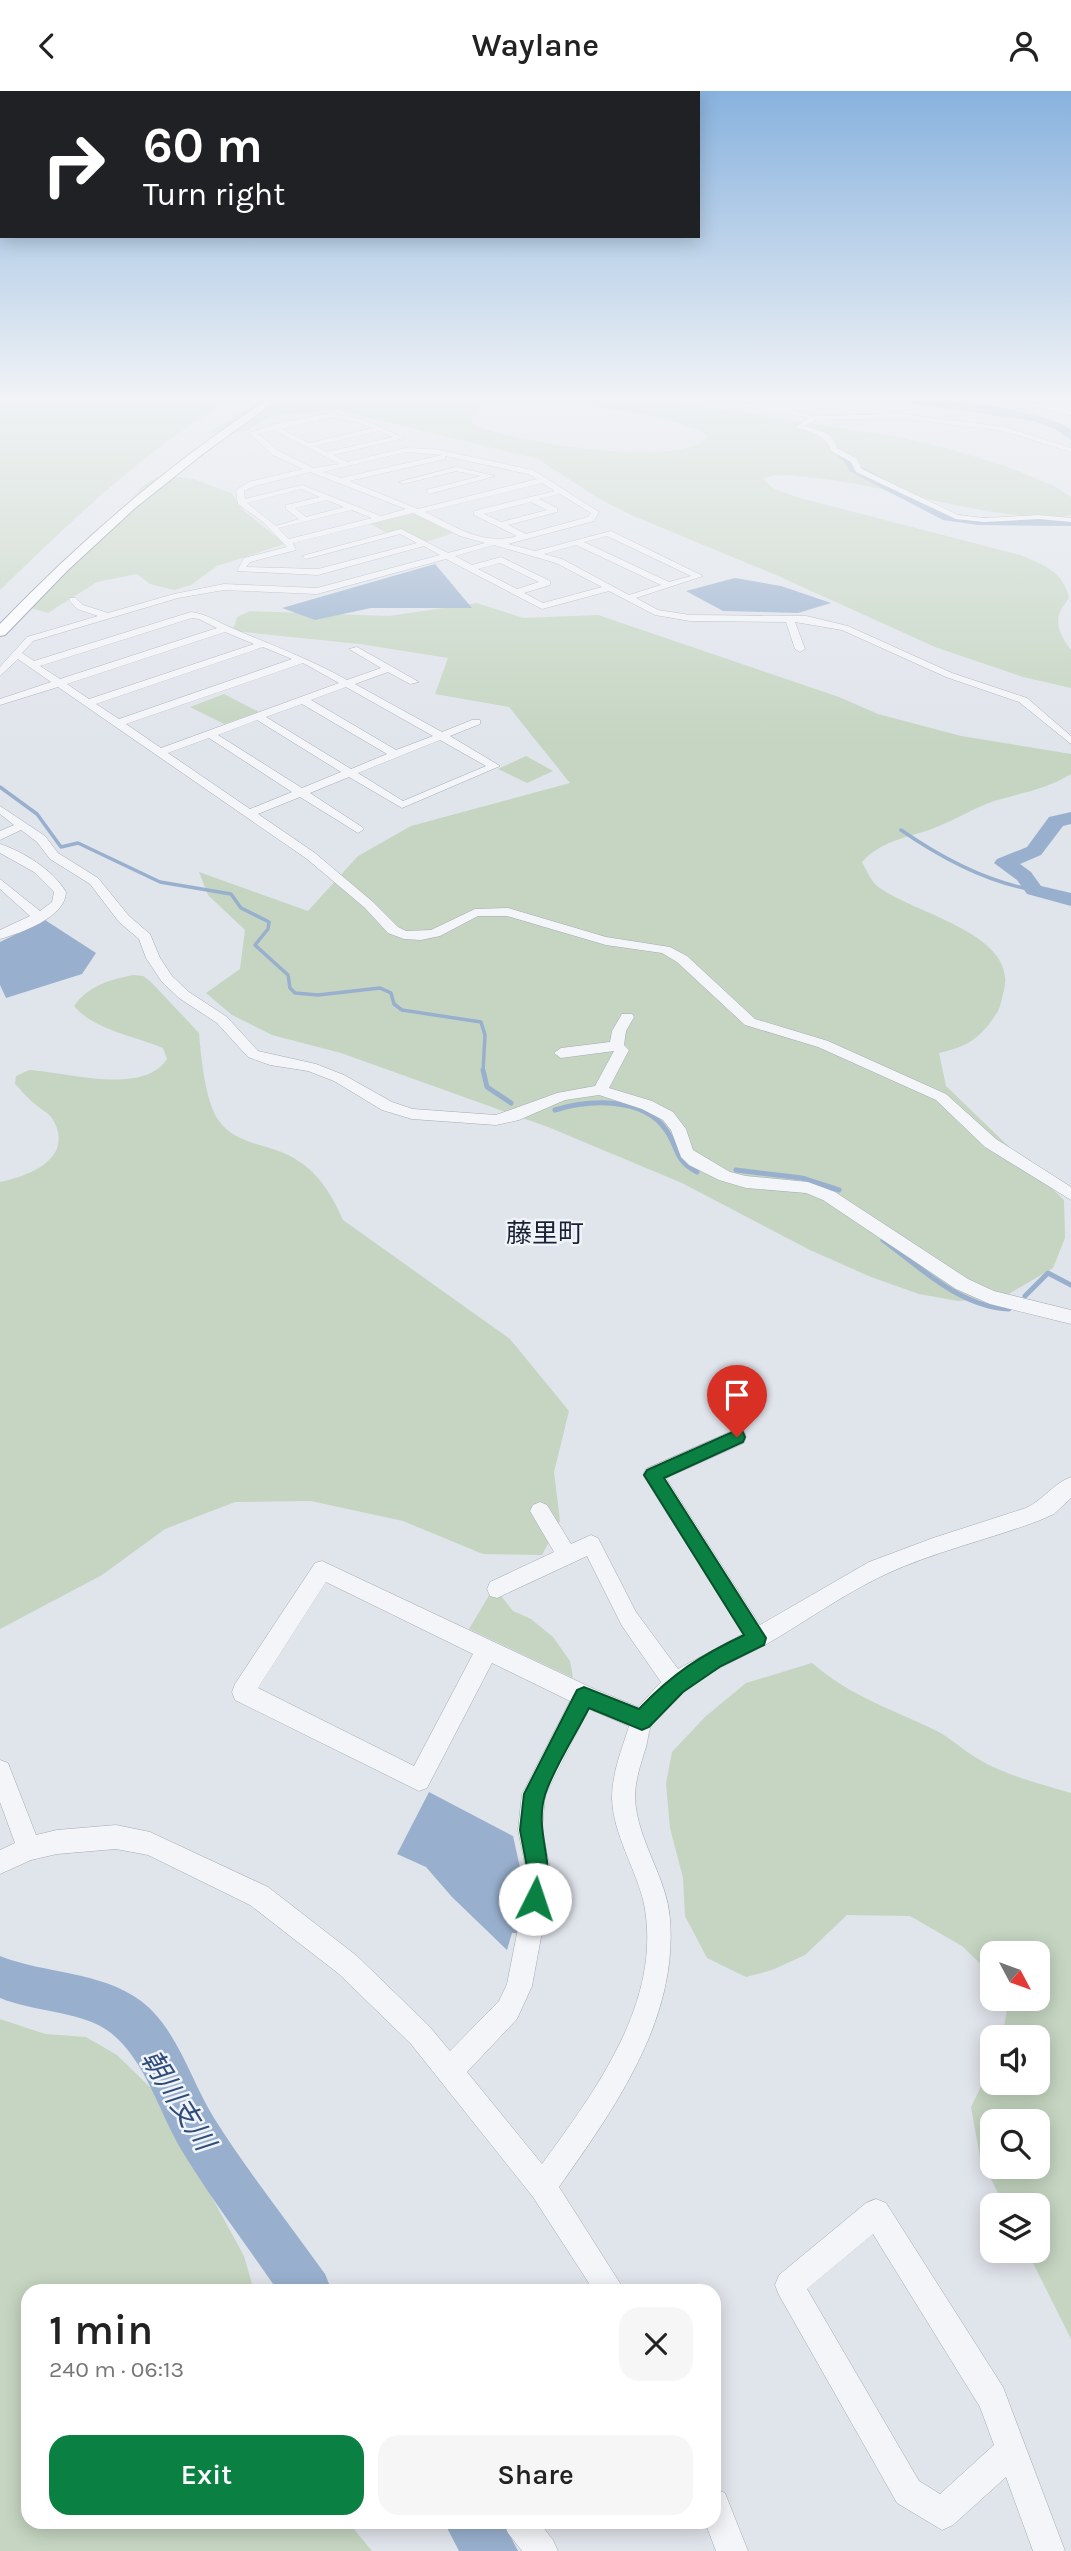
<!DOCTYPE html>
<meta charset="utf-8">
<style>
:root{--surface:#fff;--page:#f6f6f6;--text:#222;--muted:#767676;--accent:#0b8043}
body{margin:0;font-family:Karla,"Noto Sans JP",sans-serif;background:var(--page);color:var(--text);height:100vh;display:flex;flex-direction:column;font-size:26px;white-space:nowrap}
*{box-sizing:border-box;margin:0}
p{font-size:23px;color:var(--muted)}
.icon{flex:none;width:38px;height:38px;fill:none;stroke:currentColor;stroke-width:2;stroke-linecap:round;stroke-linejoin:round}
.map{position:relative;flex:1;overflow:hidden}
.panel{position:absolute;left:21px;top:2193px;width:700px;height:245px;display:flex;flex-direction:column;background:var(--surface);border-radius:21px;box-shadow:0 4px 18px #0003}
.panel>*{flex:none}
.hud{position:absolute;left:0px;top:0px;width:700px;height:147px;box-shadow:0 4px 18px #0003;background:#202124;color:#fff;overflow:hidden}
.needle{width:46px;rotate:131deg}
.controls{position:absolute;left:980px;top:1850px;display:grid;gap:14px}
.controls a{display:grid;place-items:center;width:70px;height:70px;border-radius:14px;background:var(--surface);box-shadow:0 4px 18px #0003;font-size:35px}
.pin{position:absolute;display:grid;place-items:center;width:60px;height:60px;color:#fff;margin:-72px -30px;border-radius:50% 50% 50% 0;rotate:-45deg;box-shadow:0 0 7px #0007}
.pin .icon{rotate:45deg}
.me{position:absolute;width:77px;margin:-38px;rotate:4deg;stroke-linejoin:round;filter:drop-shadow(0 0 5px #0008)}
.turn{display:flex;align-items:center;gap:24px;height:147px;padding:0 28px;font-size:32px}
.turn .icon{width:91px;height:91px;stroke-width:2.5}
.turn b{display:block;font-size:49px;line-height:60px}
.round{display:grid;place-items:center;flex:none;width:74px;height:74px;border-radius:21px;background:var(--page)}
.head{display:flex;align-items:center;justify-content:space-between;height:119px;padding:0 28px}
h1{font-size:42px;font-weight:600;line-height:52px}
.button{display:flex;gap:14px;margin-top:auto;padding:14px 28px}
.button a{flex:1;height:80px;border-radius:21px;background:var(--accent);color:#fff;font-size:28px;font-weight:600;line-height:80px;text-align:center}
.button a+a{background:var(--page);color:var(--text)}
header{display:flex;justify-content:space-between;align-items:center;height:91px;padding:0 28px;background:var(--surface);font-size:32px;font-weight:600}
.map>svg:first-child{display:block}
.green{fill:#c5d5c1;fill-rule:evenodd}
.water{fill:#98b0ce}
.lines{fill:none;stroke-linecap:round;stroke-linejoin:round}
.stream-far1{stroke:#98b0ce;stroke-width:3.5}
.stream{stroke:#98b0ce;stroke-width:5}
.river{fill:#98b0ce;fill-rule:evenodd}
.minor-casing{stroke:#a5aab6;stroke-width:1}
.highway-casing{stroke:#8690a3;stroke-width:2}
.minor{fill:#f4f5f8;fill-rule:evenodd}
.highway{fill:#fff;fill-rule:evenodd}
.route{fill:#0b8043;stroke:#07532c;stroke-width:2}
.labels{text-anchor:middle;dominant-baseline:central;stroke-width:5;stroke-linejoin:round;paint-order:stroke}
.quarter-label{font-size:26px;fill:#1a2135;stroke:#f0f3f8}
.near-water-label{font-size:28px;font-style:italic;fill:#2e4d7c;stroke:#f0f3f8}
</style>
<header><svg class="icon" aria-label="back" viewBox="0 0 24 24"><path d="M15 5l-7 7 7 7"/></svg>Waylane<svg class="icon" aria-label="person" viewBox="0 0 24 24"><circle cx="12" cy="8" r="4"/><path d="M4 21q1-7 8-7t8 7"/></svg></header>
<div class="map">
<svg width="1071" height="2460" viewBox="0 0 1071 2460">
<rect width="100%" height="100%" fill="#e0e4eb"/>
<g class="green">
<path d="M 0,308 L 232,308 C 144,358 73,429 0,499 Z"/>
<path d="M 265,308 L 657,308 L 902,347 L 953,359 L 1008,376 L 1054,395 L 1071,406 L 1071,424 C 1052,430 1027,425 1007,423 C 940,414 872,392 806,386 C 792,385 775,382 763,388 L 773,397 L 796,406 L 1020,464 C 1043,474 1062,479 1069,506 C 1067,512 1062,515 1060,521 C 1054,534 1063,549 1071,559 L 1071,597 L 1023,586 L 935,556 L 776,484 L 631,424 L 598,407 L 538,368 L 338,319 L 271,325 L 246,340 L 207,342 ZM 514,309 C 553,309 681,323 708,345 C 684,380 509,350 473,334 L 471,329 C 478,312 498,312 514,309 Z"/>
<path d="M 169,385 L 193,388 L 231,402 L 244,420 L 285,453 L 217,475 L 191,494 L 174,499 L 150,493 L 137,483 L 97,491 L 48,522 L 31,517 L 63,486 L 143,395 L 156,387 Z"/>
<path d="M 405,423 L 415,423 L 453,442 L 426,451 L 402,438 L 387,442 L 369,432 Z"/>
<path d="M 477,512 L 523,527 L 598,524 L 839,606 L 878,623 L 961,645 L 1071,663 L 1071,683 C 1047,698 1021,702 994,710 C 972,718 951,731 929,739 C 904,747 880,751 862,771 C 866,778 870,788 876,794 C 909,822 1018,841 1004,899 C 1002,906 1001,914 998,920 C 981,947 969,955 939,962 L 946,995 L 1064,1109 L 1065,1147 L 1053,1177 L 1002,1207 L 958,1210 L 919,1203 L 871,1186 L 810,1159 L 682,1092 L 548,1036 L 341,962 L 272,944 L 232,924 L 206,902 L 240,878 L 245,839 L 208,804 L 199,781 L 308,820 L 358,765 L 411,735 L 570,692 L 509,616 L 435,603 L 448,567 L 360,553 L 223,539 L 234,536 L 237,526 L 250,520 L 389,525 Z"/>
<path d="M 224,603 L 259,621 L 224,633 L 190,616 Z"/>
<path d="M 526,665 L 553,680 L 527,692 L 498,678 Z"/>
<path d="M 134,884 L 143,885 L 151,891 L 199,942 C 201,965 205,1011 219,1030 C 235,1053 267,1053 290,1065 C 317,1079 331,1102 343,1129 L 510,1248 L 569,1320 L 554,1381 L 560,1430 L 542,1464 L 483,1463 L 403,1430 L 311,1410 L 235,1411 L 165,1438 L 102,1484 L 0,1538 L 0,1091 C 31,1085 76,1066 52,1027 C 48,1021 40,1018 35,1013 C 27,1007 21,999 15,993 L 16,985 L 29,979 C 66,981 143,1005 167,968 L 163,957 C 135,945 94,939 74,915 C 88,895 111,888 134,884 Z"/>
<path d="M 494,1496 L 513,1520 L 531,1528 L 553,1546 L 570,1570 L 573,1587 L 469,1538 Z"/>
<path d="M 812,1572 C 852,1606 889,1617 935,1639 C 951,1647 964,1660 980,1669 C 1007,1685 1041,1693 1071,1702 L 1071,2248 L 1027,2160 L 1038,2160 L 1038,2114 L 1004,2114 L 980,2066 L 971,2016 L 992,1973 L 992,1992 L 1038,1992 L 1038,1946 L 1002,1946 L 1007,1919 L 1002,1908 L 1038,1908 L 1038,1862 L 992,1862 L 992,1884 L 962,1855 L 910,1825 L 847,1824 L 805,1864 L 772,1879 L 746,1886 L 707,1867 L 685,1825 L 683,1787 L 670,1737 L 666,1693 L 672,1661 L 705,1626 L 746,1592 ZM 992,2030 L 1038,2030 L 1038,2076 L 992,2076 Z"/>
<path d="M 0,1928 L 45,1943 L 86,1946 L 117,1964 L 154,2000 L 244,2165 L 254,2200 L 28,2200 L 28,2431 L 348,2431 L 372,2460 L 0,2460 Z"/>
</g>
<g class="water">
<path d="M 435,473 L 472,517 L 371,517 L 315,529 L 282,517 Z"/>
<path d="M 735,487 L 781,495 L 831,512 L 798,522 L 723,520 L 686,500 Z"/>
<path d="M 45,829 L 96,862 L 82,883 L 6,907 L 0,894 L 0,851 Z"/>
<path d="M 429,1701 L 513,1745 L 521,1781 L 513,1812 L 523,1817 L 518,1842 L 512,1842 L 507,1859 L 452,1806 L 426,1776 L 397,1763 Z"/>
</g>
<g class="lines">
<g class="stream-far1">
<path d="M 0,696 L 37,723 L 61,756 L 78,752 L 160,791 L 231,803 L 241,817 L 269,831 L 268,838 L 255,854 L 288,884 L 290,897 L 295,902 L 318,904 L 380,897 L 391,902 L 394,913 L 402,919 L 481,931 L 485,944 L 483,981"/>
<path d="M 901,739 C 940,766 986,791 1034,799"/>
</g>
<g class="stream">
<path d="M 483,979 L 487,996 L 511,1012"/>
<path d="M 555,1019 C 588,1009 643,1005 666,1039 C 679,1057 674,1069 697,1081"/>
<path d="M 736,1079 L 802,1087 L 839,1099"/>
<path d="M 883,1149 C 921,1177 960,1216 1009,1218"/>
<path d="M 1025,1205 L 1048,1182 L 1071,1194"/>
</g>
<g class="river">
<path d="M 897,308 C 930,305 1046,319 1071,339 L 1071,349 L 1055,338 L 1034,330 L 903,311 Z"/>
<path d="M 843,360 L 858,370 L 860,375 L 949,422 L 978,426 L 1071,427 L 1071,435 L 978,434 L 943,429 L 849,380 L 847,374 L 837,364 Z"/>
<path d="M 1071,721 L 1071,733 L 1063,735 L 1041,764 L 1020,773 L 1031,781 L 1041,795 L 1071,802 L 1071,815 L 1027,803 L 1017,789 L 994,772 L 997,768 L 1027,756 L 1049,726 Z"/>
<path d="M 0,1865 C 45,1883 101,1880 141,1910 C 177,1937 191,1990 214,2027 C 248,2081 288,2131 325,2183 L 332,2200 L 278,2200 C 246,2153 211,2108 182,2060 C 159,2022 146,1970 111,1942 C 84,1920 33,1921 0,1907 Z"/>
<path d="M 444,2431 L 503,2431 L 518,2460 L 459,2460 Z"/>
</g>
<g class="minor-casing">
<g id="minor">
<path d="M 685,308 L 773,315 L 815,325 L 901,323 L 1005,336 L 1071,357 L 1071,361 L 1004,340 L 901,327 L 815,329 L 805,335 C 818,339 835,342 837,357 L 857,368 L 862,378 L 958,424 L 984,427 L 1039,424 L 1071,427 L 1071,431 L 1039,428 L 984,431 L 956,428 L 856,381 L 851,371 L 831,360 C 827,344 812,342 798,337 L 798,335 L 808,327 L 773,319 Z"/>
<path d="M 1001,308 L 1011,308 L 1071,320 L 1071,324 Z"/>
<path d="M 331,322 L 364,329 L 404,347 L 333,364 L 347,371 L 406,357 L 434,358 L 533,379 L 599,421 L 594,430 L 508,453 L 535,460 L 611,440 L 703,485 L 636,507 L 658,519 L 690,524 L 806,525 L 848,535 L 952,582 L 1027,607 L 1071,645 L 1071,653 L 1019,611 L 946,586 L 842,539 L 795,531 L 805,558 L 800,561 L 795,558 L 786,531 L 690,530 L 655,524 L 609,500 L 542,518 L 446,468 L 317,503 L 224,499 L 178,507 L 33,550 L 22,562 L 34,570 L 191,521 C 207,523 217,531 232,537 C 271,554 310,568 347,589 L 381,577 L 349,558 L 357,556 L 419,591 L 410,593 L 388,581 L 355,593 L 442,641 L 472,629 L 480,629 L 480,633 L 450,645 L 500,675 L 402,717 L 349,686 L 310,702 L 362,736 L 364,738 L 358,742 L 300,706 L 258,723 L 315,762 L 373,811 L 398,836 L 406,840 L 431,839 L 475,818 L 508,817 L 606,846 L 670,856 L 687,865 L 755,928 L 828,950 L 946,1003 L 996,1048 L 1071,1096 L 1071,1109 L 985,1056 L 936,1009 L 818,956 L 745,934 L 677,871 L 662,862 L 606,854 L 507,825 L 478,825 L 440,845 L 421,849 L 404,848 L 388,842 L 365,817 L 307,768 L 58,596 L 0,614 L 0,608 L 51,591 L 18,568 L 0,585 L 0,576 L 27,546 L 98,525 L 77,518 L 69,509 L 70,507 L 76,507 L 83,514 L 108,522 L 174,503 L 224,493 L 317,497 L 440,464 L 424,455 L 318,484 L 237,480 L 244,467 L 287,456 L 263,431 L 238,413 L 236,399 L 249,391 L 303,378 L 273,364 L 249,342 L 272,334 ZM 331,326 L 360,332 L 373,337 L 309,352 L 281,338 ZM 273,339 L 340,373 L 313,377 L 279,360 L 258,343 ZM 379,340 L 393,346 L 327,361 L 315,355 ZM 406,361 L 442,364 L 341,387 L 323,381 ZM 445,365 L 528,383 L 537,388 L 418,418 L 349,390 L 445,368 ZM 310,381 L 406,418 L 381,425 L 302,394 L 245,408 L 244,400 L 255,395 ZM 542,392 L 555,400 L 474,420 L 474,424 L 517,445 C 483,455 456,436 425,421 ZM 301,398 L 320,406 L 286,414 L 286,418 L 299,428 L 276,435 L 247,412 ZM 560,403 L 591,422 L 588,426 L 526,443 L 508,434 L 557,421 L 557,417 L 539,408 ZM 327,409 L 344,416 L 306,426 L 295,417 ZM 531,411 L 547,419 L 501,431 L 484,423 ZM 352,419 L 372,427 L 289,448 L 278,437 ZM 413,422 L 460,445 L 485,452 L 448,462 L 401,438 L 302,465 L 306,468 L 400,443 L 417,452 L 318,478 L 246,476 L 250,471 L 296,459 L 293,452 ZM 607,445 L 691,485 L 669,491 L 584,451 ZM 494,454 L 556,472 L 602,496 L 543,512 L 524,502 L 550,494 L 550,490 L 501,466 L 472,474 L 455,465 ZM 576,454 L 661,494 L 629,504 L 562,468 L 544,463 ZM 500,472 L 539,491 L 517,498 L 478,478 ZM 192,527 L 199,528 L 217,537 L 60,588 L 40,575 ZM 225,541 L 254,553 L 89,608 L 67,593 ZM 263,556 L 292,568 L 119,628 L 96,613 ZM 303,572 L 339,592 L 161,657 L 126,633 ZM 346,596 L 433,645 L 396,659 L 311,609 ZM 302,613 L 387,663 L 351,678 L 266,626 ZM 257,629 L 341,681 L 302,697 L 218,644 ZM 209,647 L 292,701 L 250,718 L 168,662 ZM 440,649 L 486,675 L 403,710 L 358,682 Z"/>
<path d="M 456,376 L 495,385 L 429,403 L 426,399 L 481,385 L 456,380 L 403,393 L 399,391 Z"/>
<path d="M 0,715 L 45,745 L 58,762 L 98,787 L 129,825 L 150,843 L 160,867 L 172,885 L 189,901 L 227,926 L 258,960 L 316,973 L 344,984 L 392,1011 L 413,1018 L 496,1024 L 557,1002 L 595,995 L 614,960 L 561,967 L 554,962 L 561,957 L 610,951 L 612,940 L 622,923 L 632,923 L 634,926 L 626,940 L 624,954 L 629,959 L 609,997 L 652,1010 L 673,1021 L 686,1038 L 693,1059 L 730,1081 L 746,1085 L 808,1091 L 835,1101 L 968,1188 L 994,1200 L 1071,1219 L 1071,1233 L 990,1213 L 956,1198 L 823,1109 L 806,1102 L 746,1097 L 719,1089 L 689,1074 L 681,1066 L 671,1039 L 663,1029 L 642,1018 L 599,1004 L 565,1009 L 519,1029 L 496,1034 L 412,1028 L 382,1019 L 334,990 L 308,980 L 270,974 L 248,966 L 217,932 L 179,907 L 162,891 L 146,867 L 139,848 L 119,831 L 90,793 L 50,768 L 37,751 L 21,739 L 0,749 L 0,740 L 14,734 L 0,723 Z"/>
<path d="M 0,753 C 24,761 53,779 66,801 C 66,826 21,842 0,848 L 0,839 L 30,825 L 0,798 L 0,788 L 40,820 L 52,811 L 54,801 L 34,781 L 0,762 Z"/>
<path d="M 737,1338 L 744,1340 L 746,1346 L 744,1352 L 666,1387 L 760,1534 L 869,1471 L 933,1447 L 1026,1417 C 1043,1409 1054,1392 1071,1386 L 1071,1407 L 1054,1423 L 1038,1430 C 987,1449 933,1461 884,1484 C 842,1504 805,1531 765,1554 C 728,1574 670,1596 651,1635 C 648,1642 648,1649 646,1656 C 641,1672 635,1689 635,1707 C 637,1750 667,1786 670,1828 C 678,1929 614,2018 559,2096 L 625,2200 L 594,2200 L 533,2106 L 411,1953 L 339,1883 L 250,1814 L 148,1764 L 116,1758 L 57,1763 L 31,1769 L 0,1783 L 0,1759 L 15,1752 L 0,1711 L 0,1669 L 8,1672 L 36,1744 L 57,1739 L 116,1734 L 150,1741 L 268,1796 L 357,1865 L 429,1935 L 450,1960 L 499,1910 L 507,1893 L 528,1787 L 518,1739 L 522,1703 L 570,1610 L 492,1572 L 427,1697 L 419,1700 L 235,1609 L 232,1601 L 235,1593 L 315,1472 L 322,1470 L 592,1597 L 638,1616 L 661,1591 L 622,1535 L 587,1465 L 497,1507 L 490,1505 L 487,1498 L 490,1491 L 554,1461 L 530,1420 L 533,1414 L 540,1411 L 547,1414 L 571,1453 L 591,1444 L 598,1447 L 636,1521 L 678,1578 L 743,1543 L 643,1384 L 646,1378 ZM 326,1491 L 473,1563 L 414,1675 L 258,1597 ZM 589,1618 L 629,1635 C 622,1658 612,1682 612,1707 C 613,1744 636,1777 644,1813 C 663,1910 595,2000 542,2073 L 467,1981 L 517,1928 L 532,1895 L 552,1787 L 542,1739 L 545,1705 Z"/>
<path d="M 876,2108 L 886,2112 L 1003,2296 L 1065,2460 L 1033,2460 L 1006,2386 L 953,2434 L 942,2439 L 897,2412 L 779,2204 L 775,2194 L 779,2184 L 866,2112 ZM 873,2143 L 980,2316 L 994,2354 L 940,2403 L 919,2390 L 807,2198 Z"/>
<path d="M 714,2397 L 725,2402 L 748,2460 L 716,2460 L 705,2431 L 714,2431 Z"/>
<path d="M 503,2431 L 539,2431 L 553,2449 L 558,2460 L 522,2460 L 508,2442 Z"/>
</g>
</g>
<g class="highway-casing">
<path id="highway" d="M 268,308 L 279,308 L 204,362 L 134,418 L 68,479 L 5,544 L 0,545 L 0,533 C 82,448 170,372 268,308 Z"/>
</g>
<use href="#minor" class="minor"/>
<use href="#highway" class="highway"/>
</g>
<linearGradient id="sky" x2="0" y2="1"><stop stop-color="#88b2de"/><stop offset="0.47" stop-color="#f1f3f6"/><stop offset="1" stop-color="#f1f3f6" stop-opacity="0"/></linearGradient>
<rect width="1071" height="652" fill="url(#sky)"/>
<path class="route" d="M 737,1339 L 743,1341 L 745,1346 L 743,1351 L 664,1387 L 766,1547 L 764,1554 L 721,1575 L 683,1601 L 649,1636 L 642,1639 L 589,1617 C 576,1643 553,1678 545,1704 C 533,1743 559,1777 543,1816 L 535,1819 L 527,1816 L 524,1808 L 529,1787 L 520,1739 L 524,1703 L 577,1599 L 584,1596 L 639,1618 C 673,1582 700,1565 744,1544 L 644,1384 L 647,1379 Z"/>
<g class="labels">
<g class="quarter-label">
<text x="545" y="1142">藤里町</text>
</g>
<g class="near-water-label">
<text transform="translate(178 2009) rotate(58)">朝川支川</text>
</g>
</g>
</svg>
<div class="controls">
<a><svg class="needle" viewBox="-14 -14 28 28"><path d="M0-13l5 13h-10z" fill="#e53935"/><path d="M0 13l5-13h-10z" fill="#767676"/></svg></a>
<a><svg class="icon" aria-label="sound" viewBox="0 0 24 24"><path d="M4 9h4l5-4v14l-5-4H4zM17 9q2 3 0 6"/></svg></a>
<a><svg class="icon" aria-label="search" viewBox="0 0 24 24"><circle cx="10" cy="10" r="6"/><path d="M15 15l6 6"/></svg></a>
<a><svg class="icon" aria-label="layers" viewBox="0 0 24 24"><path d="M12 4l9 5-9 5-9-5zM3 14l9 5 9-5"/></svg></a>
</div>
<div class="pin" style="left:737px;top:1346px;background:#d93025"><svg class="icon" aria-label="arrive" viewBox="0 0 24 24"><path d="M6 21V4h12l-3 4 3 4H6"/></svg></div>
<svg class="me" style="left:535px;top:1808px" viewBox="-20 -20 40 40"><circle r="19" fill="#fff"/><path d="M0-13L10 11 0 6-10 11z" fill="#0b8043"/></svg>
<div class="hud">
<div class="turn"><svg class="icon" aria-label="right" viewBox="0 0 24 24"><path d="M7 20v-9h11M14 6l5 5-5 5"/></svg><div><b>60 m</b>Turn right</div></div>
</div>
<section class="panel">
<div class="head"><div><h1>1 min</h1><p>240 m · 06:13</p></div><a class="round"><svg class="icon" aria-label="close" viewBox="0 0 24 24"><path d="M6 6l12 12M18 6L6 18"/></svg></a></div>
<div class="button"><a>Exit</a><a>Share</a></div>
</section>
</div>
